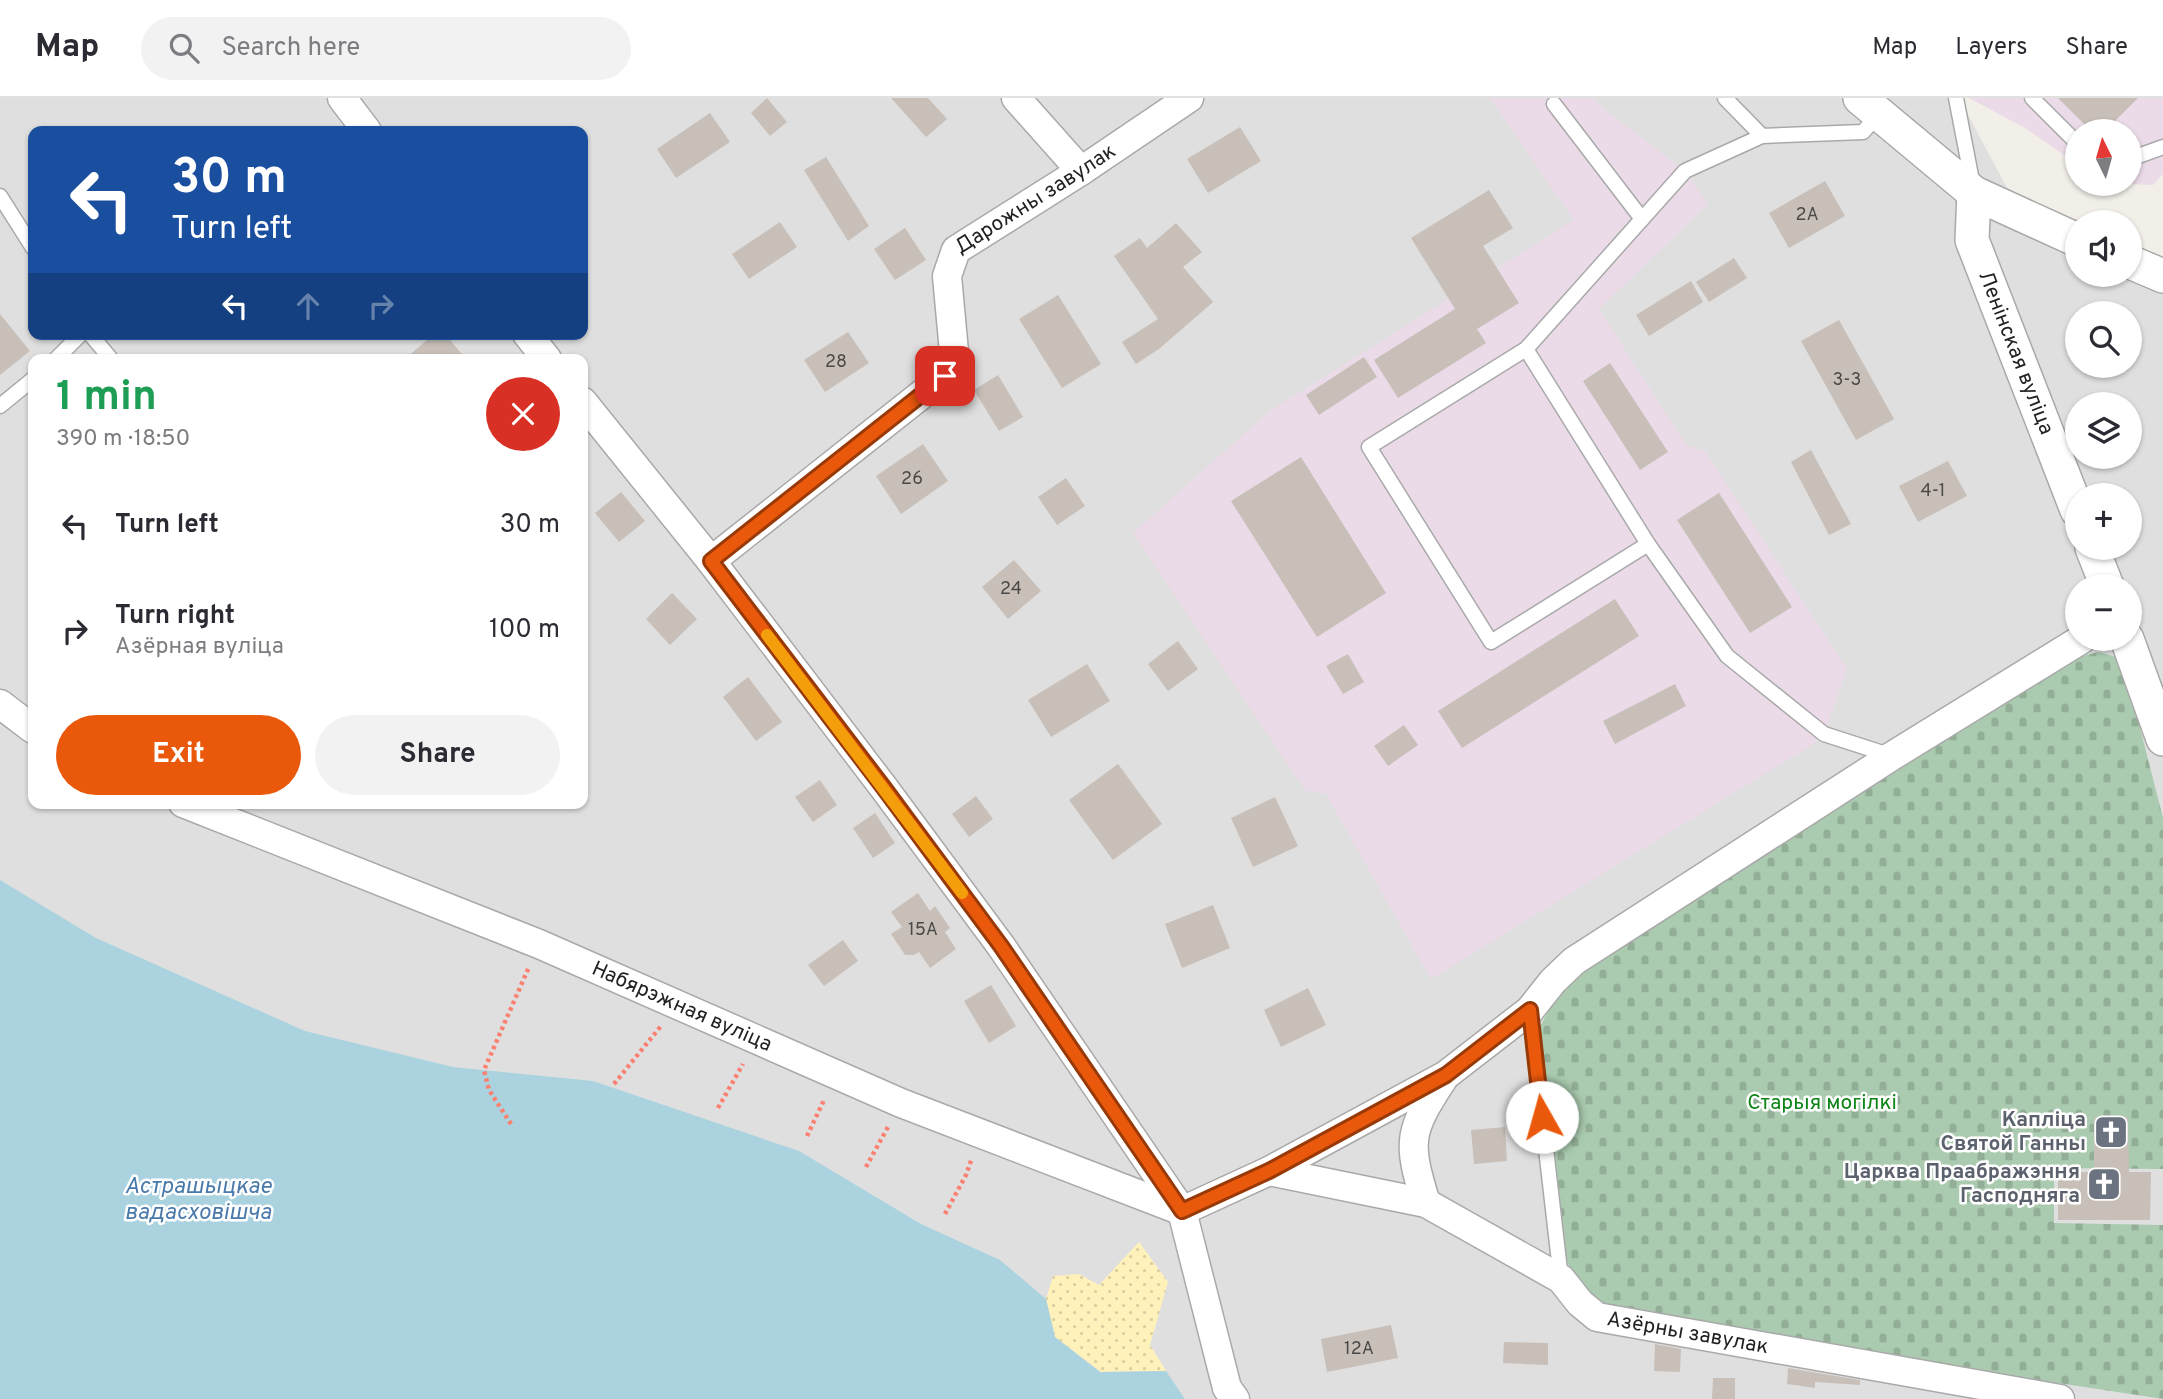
<!DOCTYPE html>
<meta charset="utf-8">
<style>
:root{--surface:#fff;--page:#f2f2f3;--text:#2b2b33;--muted:#7c7c81;--line:#e1e1e2;--accent:#ea580c}
body{margin:0;font-family:Overpass,sans-serif;background:var(--page);color:var(--text);height:100vh;display:flex;flex-direction:column;font-size:26px;white-space:nowrap}
*{box-sizing:border-box;margin:0}
p{font-size:23px;color:var(--muted)}
.icon{flex:none;width:38px;height:38px;fill:none;stroke:currentColor;stroke-width:2;stroke-linecap:round;stroke-linejoin:round}
.map{position:relative;flex:1;overflow:hidden}
.details{position:absolute;left:28px;top:256px;width:560px;height:455px;display:flex;flex-direction:column;background:var(--surface);border-radius:14px;box-shadow:0 2px 5px #0004}
.details>*{flex:none}
.hud{position:absolute;left:28px;top:28px;width:560px;height:214px;border-radius:14px;box-shadow:0 2px 5px #0004;background:#1a4fa0;color:#fff;overflow:hidden}
.needle{width:46px;rotate:355deg}
.controls{position:absolute;left:2065px;top:21px;display:grid;gap:14px}
.controls a{display:grid;place-items:center;width:77px;height:77px;border-radius:50%;background:var(--surface);box-shadow:0 2px 5px #0004;font-size:35px}
.pin{position:absolute;display:grid;place-items:center;width:60px;height:60px;color:#fff;margin:-30px;border-radius:14px;box-shadow:0 4px 10px #0006}
.me{position:absolute;width:77px;margin:-38px;rotate:353deg;stroke-linejoin:round;filter:drop-shadow(0 0 5px #0008)}
.turn{display:flex;align-items:center;gap:24px;height:147px;padding:0 28px;font-size:32px}
.turn .icon{width:91px;height:91px;stroke-width:2.5}
.turn b{display:block;font-size:49px;line-height:60px}
.lanes{display:flex;align-items:center;height:66px;padding:0 28px;background:#0003;justify-content:center;gap:35px;direction:ltr}
.lanes .off{opacity:.35}
.round{display:grid;place-items:center;flex:none;width:74px;height:74px;border-radius:37px;background:var(--page)}
.headline{display:flex;align-items:center;justify-content:space-between;height:119px;padding:0 28px}
h1{font-size:42px;font-weight:700;line-height:52px;color:#1e9e55}
.button{display:flex;gap:14px;margin-top:auto;padding:14px 28px}
.button a{flex:1;height:80px;border-radius:42px;background:var(--accent);color:#fff;font-size:28px;font-weight:700;line-height:80px;text-align:center}
.button a+a{background:var(--page);color:var(--text)}
ul{padding:0;list-style:none}
li{display:flex;align-items:center;gap:21px;height:105px;padding:0 28px}
li div{flex:1}
li b{display:block;font-size:26px}
li em{font-style:normal}
header{display:flex;align-items:center;gap:42px;box-sizing:border-box;height:98px;padding:0 35px;background:var(--surface);border-bottom:2px solid var(--line)}
header strong{font-size:33px}
nav{display:flex;gap:38px;margin-inline-start:auto;font-size:24px}
.search{width:490px;height:63px;background:var(--page);display:flex;align-items:center;gap:18px;box-sizing:border-box;padding:0 24px;border-radius:38px;color:var(--muted);font-size:26px}
.map>svg:first-child{display:block}
.residential{fill:#e0dfdf;fill-rule:evenodd}
.industrial{fill:#ebdbe8}
.sand{fill:url(#sand-dots)}
.cemetery{fill:url(#cemetery-stones)}
.water{fill:#aad3df}
.building{fill:#c7bfb8}
.lines{fill:none;stroke-linecap:round;stroke-linejoin:round}
.service-casing{stroke:#a9a9a9;stroke-width:17}
.minor-casing{stroke:#a9a9a9;stroke-width:31}
.tertiary-casing{stroke:#a9a9a9;stroke-width:36}
.path{stroke:#fa8072;stroke-width:4.5;stroke-dasharray:3.5 3.5;stroke-linecap:butt}
.service{stroke:#fff;stroke-width:14}
.minor{stroke:#fff;stroke-width:28}
.tertiary{stroke:#fff;stroke-width:33}
.route-casing{stroke:#983908;stroke-width:18}
.route{stroke:#ea580c;stroke-width:12}
.slow{stroke:#f59e0b;stroke-width:12}
.labels{text-anchor:middle;dominant-baseline:central;stroke-width:5;stroke-linejoin:round;paint-order:stroke}
.number-label{font-size:18px;fill:#4b4948}
.street-label{font-size:21px;fill:#222;stroke:#fff}
.park-label{font-size:21px;fill:#0c8416;stroke:#fff}
.worship-label{font-size:21px;font-weight:bold;fill:#5b616d;stroke:#fff;text-anchor:end}
.water-label{font-size:23px;font-style:italic;fill:#4a7aab;stroke:#fff}
</style>
<header>
<strong>Map</strong>
<div class="search"><svg class="icon" aria-label="search" viewBox="0 0 24 24"><circle cx="10" cy="10" r="6"/><path d="M15 15l6 6"/></svg>Search here</div>
<nav><a>Map</a><a>Layers</a><a>Share</a></nav>
</header>
<div class="map">
<svg width="2163" height="1301" viewBox="0 0 2163 1301">
<defs>
<pattern id="sand-dots" width="8" height="8" patternUnits="userSpaceOnUse" patternTransform="scale(1.75)"><rect width="8" height="8" fill="#fff1ba"/><path d="M2 2h.1M6 6h.1" fill="none" stroke="#dacea0" stroke-width="1.8" stroke-linecap="round"/></pattern>
<pattern id="cemetery-stones" width="16" height="16" patternUnits="userSpaceOnUse" patternTransform="scale(1.75)"><rect width="16" height="16" fill="#aacbaf"/><path d="M2 7V4a2 2 0 0 1 4 0v3zM10 15v-3a2 2 0 0 1 4 0v3z" fill="#92ae96"/></pattern>
</defs>
<rect width="100%" height="100%" fill="#f2efe9"/>
<path class="residential" d="M 0,0 L 1959,0 L 2030,133 L 2077,154 L 2077,177 L 2129,177 L 2163,192 L 2163,1301 L 0,1301 ZM 33,33 L 583,33 L 583,236 L 33,236 ZM 2077,215 L 2130,215 L 2130,268 L 2077,268 ZM 33,261 L 583,261 L 583,705 L 33,705 ZM 2077,306 L 2130,306 L 2130,359 L 2077,359 ZM 2077,397 L 2130,397 L 2130,450 L 2077,450 ZM 2077,488 L 2130,488 L 2130,541 L 2077,541 Z"/>
<g class="industrial">
<path d="M 1490,0 L 1592,0 L 1605,12 L 1685,73 L 1708,106 L 1599,211 L 1686,347 L 1705,353 L 1847,571 L 1824,636 L 1815,645 L 1431,881 L 1326,696 L 1306,693 L 1133,435 L 1270,313 L 1574,122 Z"/>
<path d="M 1969,0 L 2163,0 L 2163,76 L 2153,87 L 2130,86 L 2130,33 L 2077,33 L 2077,66 L 2025,30 Z"/>
</g>
<path class="sand" d="M 1139,1144 L 1168,1184 L 1150,1247 L 1166,1273 L 1101,1274 L 1055,1239 L 1046,1201 L 1053,1178 L 1079,1176 L 1099,1187 Z"/>
<path class="cemetery" d="M 2099,554 L 2116,559 L 2125,571 L 2163,720 L 2163,1071 L 2054,1070 L 2054,1125 L 2163,1127 L 2163,1301 L 1602,1215 L 1579,1194 L 1567,1163 L 1540,929 L 1561,887 L 2073,560 Z"/>
<path class="water" d="M 0,782 L 96,840 L 305,933 L 453,969 L 593,983 L 799,1053 L 921,1126 L 1000,1162 L 1046,1201 L 1055,1239 L 1100,1274 L 1166,1273 L 1185,1301 L 0,1301 Z"/>
<g class="building">
<path d="M 767,0 L 787,24 L 770,38 L 751,15 Z"/>
<path d="M 891,0 L 928,0 L 947,21 L 926,39 Z"/>
<path d="M 2058,0 L 2138,0 L 2105,33 L 2091,33 Z"/>
<path d="M 710,15 L 730,44 L 676,80 L 657,51 Z"/>
<path d="M 1240,29 L 1261,63 L 1208,95 L 1187,61 Z"/>
<path d="M 826,59 L 869,128 L 848,143 L 804,72 Z"/>
<path d="M 1825,83 L 1845,118 L 1789,150 L 1769,115 Z"/>
<path d="M 1489,92 L 1513,130 L 1483,148 L 1519,205 L 1477,231 L 1486,245 L 1398,300 L 1374,262 L 1455,211 L 1411,140 Z"/>
<path d="M 780,124 L 797,149 L 749,181 L 732,156 Z"/>
<path d="M 1176,125 L 1202,154 L 1183,169 L 1213,204 L 1159,251 L 1136,266 L 1122,244 L 1158,221 L 1114,158 L 1140,140 L 1147,150 Z"/>
<path d="M 905,130 L 926,162 L 895,182 L 874,151 Z"/>
<path d="M 1734,160 L 1747,180 L 1709,204 L 1696,184 Z"/>
<path d="M 1691,183 L 1703,204 L 1649,238 L 1636,217 Z"/>
<path d="M 1058,197 L 1101,266 L 1062,290 L 1019,221 Z"/>
<path d="M 0,216 L 30,253 L 0,277 Z"/>
<path d="M 1839,222 L 1894,321 L 1856,342 L 1801,243 Z"/>
<path d="M 848,234 L 869,265 L 825,294 L 804,262 Z"/>
<path d="M 434,236 L 445,236 L 466,261 L 405,261 Z"/>
<path d="M 1364,259 L 1377,279 L 1319,317 L 1306,297 Z"/>
<path d="M 1610,265 L 1668,354 L 1640,372 L 1583,283 Z"/>
<path d="M 998,277 L 1023,319 L 999,333 L 974,292 Z"/>
<path d="M 923,346 L 948,383 L 901,416 L 876,378 Z"/>
<path d="M 1811,352 L 1851,426 L 1829,437 L 1791,364 Z"/>
<path d="M 1301,359 L 1386,495 L 1317,539 L 1231,403 Z"/>
<path d="M 1948,363 L 1967,398 L 1918,424 L 1899,388 Z"/>
<path d="M 1066,380 L 1085,408 L 1057,427 L 1038,399 Z"/>
<path d="M 621,394 L 645,423 L 619,444 L 595,415 Z"/>
<path d="M 1719,395 L 1792,509 L 1750,535 L 1677,422 Z"/>
<path d="M 1014,462 L 1041,493 L 1008,521 L 982,489 Z"/>
<path d="M 672,495 L 697,521 L 670,547 L 646,521 Z"/>
<path d="M 1615,501 L 1639,538 L 1462,650 L 1438,613 Z"/>
<path d="M 1178,543 L 1198,571 L 1168,593 L 1148,566 Z"/>
<path d="M 1348,556 L 1364,584 L 1343,596 L 1326,568 Z"/>
<path d="M 1087,566 L 1110,603 L 1051,639 L 1028,602 Z"/>
<path d="M 748,579 L 782,624 L 756,643 L 723,599 Z"/>
<path d="M 1675,586 L 1686,608 L 1615,646 L 1603,623 Z"/>
<path d="M 1404,627 L 1418,647 L 1388,668 L 1374,648 Z"/>
<path d="M 1118,666 L 1162,726 L 1113,762 L 1069,702 Z"/>
<path d="M 820,682 L 837,707 L 813,724 L 795,699 Z"/>
<path d="M 976,698 L 993,721 L 969,739 L 952,716 Z"/>
<path d="M 1275,699 L 1298,748 L 1253,769 L 1231,720 Z"/>
<path d="M 875,715 L 895,745 L 873,760 L 853,730 Z"/>
<path d="M 918,795 L 930,813 L 935,808 L 950,830 L 945,834 L 956,851 L 930,870 L 919,854 L 914,857 L 905,857 L 891,836 L 902,829 L 891,814 Z"/>
<path d="M 1213,807 L 1230,850 L 1182,870 L 1165,826 Z"/>
<path d="M 843,842 L 858,863 L 824,888 L 808,867 Z"/>
<path d="M 991,887 L 1016,928 L 989,945 L 964,903 Z"/>
<path d="M 1308,890 L 1326,927 L 1281,949 L 1264,912 Z"/>
<path d="M 2094,1019 L 2128,1019 L 2129,1074 L 2151,1074 L 2150,1122 L 2058,1122 L 2058,1074 L 2094,1074 Z"/>
<path d="M 1505,1029 L 1507,1063 L 1474,1066 L 1471,1032 Z"/>
<path d="M 1391,1227 L 1398,1260 L 1327,1274 L 1321,1241 Z"/>
<path d="M 1504,1244 L 1548,1245 L 1548,1267 L 1503,1265 Z"/>
<path d="M 1655,1246 L 1681,1251 L 1680,1274 L 1654,1273 Z"/>
<path d="M 1788,1270 L 1860,1282 L 1860,1287 L 1815,1284 L 1815,1290 L 1787,1286 Z"/>
<path d="M 1713,1280 L 1735,1280 L 1735,1301 L 1712,1301 Z"/>
</g>
<g class="lines">
<g class="service-casing">
<g id="service">
<path d="M 1725,0 L 1762,38"/>
<path d="M 1956,0 L 1973,88"/>
<path d="M 2032,0 L 2077,45"/>
<path d="M 1554,6 L 1642,121"/>
<path d="M 2130,61 L 2163,49"/>
<path d="M 0,98 L 33,150"/>
<path d="M 90,236 L 111,261"/>
<path d="M 1526,251 L 1648,446 L 1491,544 L 1369,349 L 1526,251 L 1685,73 L 1762,38 L 1863,34 L 1878,17"/>
<path d="M 56,261 L 81,236"/>
<path d="M 0,308 L 33,281"/>
<path d="M 1648,446 L 1727,558 L 1824,636 L 1892,658"/>
<path d="M 1530,912 L 1561,1181"/>
</g>
</g>
<g class="minor-casing">
<g id="minor">
<path d="M 342,0 L 367,33"/>
<path d="M 1016,0 L 1081,73"/>
<path d="M 527,236 L 547,261"/>
<path d="M 583,304 L 711,463 L 884,690 L 1001,848 L 1182,1113 L 1227,1290 L 1235,1301"/>
<path id="s1" d="M 711,463 L 945,278 L 954,254 L 947,178 L 956,152 L 1081,73 L 1189,0"/>
<path d="M 0,606 L 33,631"/>
<path id="s2" d="M 183,705 L 539,846 L 901,1005 L 1182,1113 L 1269,1073 L 1446,977 L 1530,912 L 1553,883 L 1574,863 L 1892,658 L 2082,541"/>
<path id="s3" d="M 1269,1073 L 1426,1105 L 1561,1181 L 1580,1205 L 1597,1219 L 2060,1301"/>
<path d="M 1426,1105 C 1407,1044 1408,1034 1443,981"/>
</g>
</g>
<g class="tertiary-casing">
<g id="tertiary">
<path d="M 1860,0 L 1974,95 L 2077,142"/>
<path id="s4" d="M 1974,95 L 1972,142 L 2077,412"/>
<path d="M 2130,164 L 2163,178"/>
<path d="M 2092,450 L 2107,488"/>
<path d="M 2127,541 L 2163,641"/>
</g>
</g>
<g class="path">
<path d="M 614,986 L 661,928"/>
<path d="M 718,1010 L 743,966"/>
<path d="M 511,1026 L 489,992 L 484,972 L 529,869"/>
<path d="M 807,1038 L 825,1000"/>
<path d="M 866,1069 L 889,1027"/>
<path d="M 945,1116 L 966,1077 L 972,1060"/>
</g>
<use href="#service" class="service"/>
<use href="#minor" class="minor"/>
<use href="#tertiary" class="tertiary"/>
</g>
<g class="lines">
<g class="route-casing">
<path id="route" d="M 945,278 L 711,463 L 884,690 L 1001,848 L 1182,1113 L 1269,1073 L 1446,977 L 1530,912 L 1542,1019"/>
</g>
<use href="#route" class="route"/>
<path class="slow" d="M 767,537 L 962,795"/>
</g>
<defs>
<g id="church-square" transform="scale(1.75)"><rect x="-9" y="-9" width="18" height="18" rx="4" fill="#6b7280" stroke="#fff"/><path d="M-1.2-6h2.4v3.5h3.3v2.4h-3.3V6h-2.4V-.1h-3.3v-2.4h3.3Z" fill="#fff"/></g>
</defs>
<g fill-rule="evenodd">
<use href="#church-square" x="2111" y="1034"/>
<use href="#church-square" x="2104" y="1086"/>
</g>
<g class="labels">
<g class="number-label">
<text x="1807" y="117">2А</text>
<text x="836" y="264">28</text>
<text x="1847" y="282">3-3</text>
<text x="912" y="381">26</text>
<text x="1933" y="393">4-1</text>
<text x="1011" y="491">24</text>
<text x="923" y="832">15А</text>
<text x="1359" y="1251">12А</text>
</g>
<g class="street-label">
<text stroke="none"><textPath href="#s1" startOffset="522">Дарожны завулак</textPath></text>
<text stroke="none"><textPath href="#s4" startOffset="168">Ленінская вуліца</textPath></text>
<text stroke="none"><textPath href="#s2" startOffset="539">Набярэжная вуліца</textPath></text>
<text stroke="none"><textPath href="#s3" startOffset="460">Азёрны завулак</textPath></text>
</g>
<g class="park-label">
<text x="1822" y="1005">Старыя могілкі</text>
</g>
<g class="worship-label">
<text x="2086" y="1022">Капліца<tspan x="2086" dy="24">Святой Ганны</tspan></text>
<text x="2080" y="1074">Царква Праабражэння<tspan x="2080" dy="24">Гасподняга</tspan></text>
</g>
<g class="water-label">
<text x="198" y="1089">Астрашыцкае<tspan x="198" dy="26">вадасховішча</tspan></text>
</g>
</g>
</svg>
<div class="controls">
<a><svg class="needle" viewBox="-14 -14 28 28"><path d="M0-13l5 13h-10z" fill="#e53935"/><path d="M0 13l5-13h-10z" fill="#7c7c81"/></svg></a>
<a><svg class="icon" aria-label="sound" viewBox="0 0 24 24"><path d="M4 9h4l5-4v14l-5-4H4zM17 9q2 3 0 6"/></svg></a>
<a><svg class="icon" aria-label="search" viewBox="0 0 24 24"><circle cx="10" cy="10" r="6"/><path d="M15 15l6 6"/></svg></a>
<a><svg class="icon" aria-label="layers" viewBox="0 0 24 24"><path d="M12 4l9 5-9 5-9-5zM3 14l9 5 9-5"/></svg></a>
<a>+</a>
<a>−</a>
</div>
<div class="pin" style="left:945px;top:278px;background:#d93025"><svg class="icon" aria-label="arrive" viewBox="0 0 24 24"><path d="M6 21V4h12l-3 4 3 4H6"/></svg></div>
<svg class="me" style="left:1542px;top:1019px" viewBox="-20 -20 40 40"><circle r="19" fill="#fff"/><path d="M0-13L10 11 0 6-10 11z" fill="#ea580c"/></svg>
<div class="hud">
<div class="turn"><svg class="icon" aria-label="left" viewBox="0 0 24 24"><path d="M17 20v-9H6M10 6l-5 5 5 5"/></svg><div><b>30 m</b>Turn left</div></div>
<div class="lanes"><svg class="icon" aria-label="left" viewBox="0 0 24 24"><path d="M17 20v-9H6M10 6l-5 5 5 5"/></svg><svg class="icon off" aria-label="ahead" viewBox="0 0 24 24"><path d="M12 20V5M6 11l6-6 6 6"/></svg><svg class="icon off" aria-label="right" viewBox="0 0 24 24"><path d="M7 20v-9h11M14 6l5 5-5 5"/></svg></div>
</div>
<section class="details">
<div class="headline"><div><h1>1 min</h1><p>390 m · 18:50</p></div><a class="round" style="background:#d93025;color:#fff"><svg class="icon" aria-label="close" viewBox="0 0 24 24"><path d="M6 6l12 12M18 6L6 18"/></svg></a></div>
<ul>
<li><svg class="icon" aria-label="left" viewBox="0 0 24 24"><path d="M17 20v-9H6M10 6l-5 5 5 5"/></svg><div><b>Turn left</b></div><em>30 m</em></li>
<li><svg class="icon" aria-label="right" viewBox="0 0 24 24"><path d="M7 20v-9h11M14 6l5 5-5 5"/></svg><div><b>Turn right</b><p>Азёрная вуліца</p></div><em>100 m</em></li>
</ul>
<div class="button"><a>Exit</a><a>Share</a></div>
</section>
</div>
